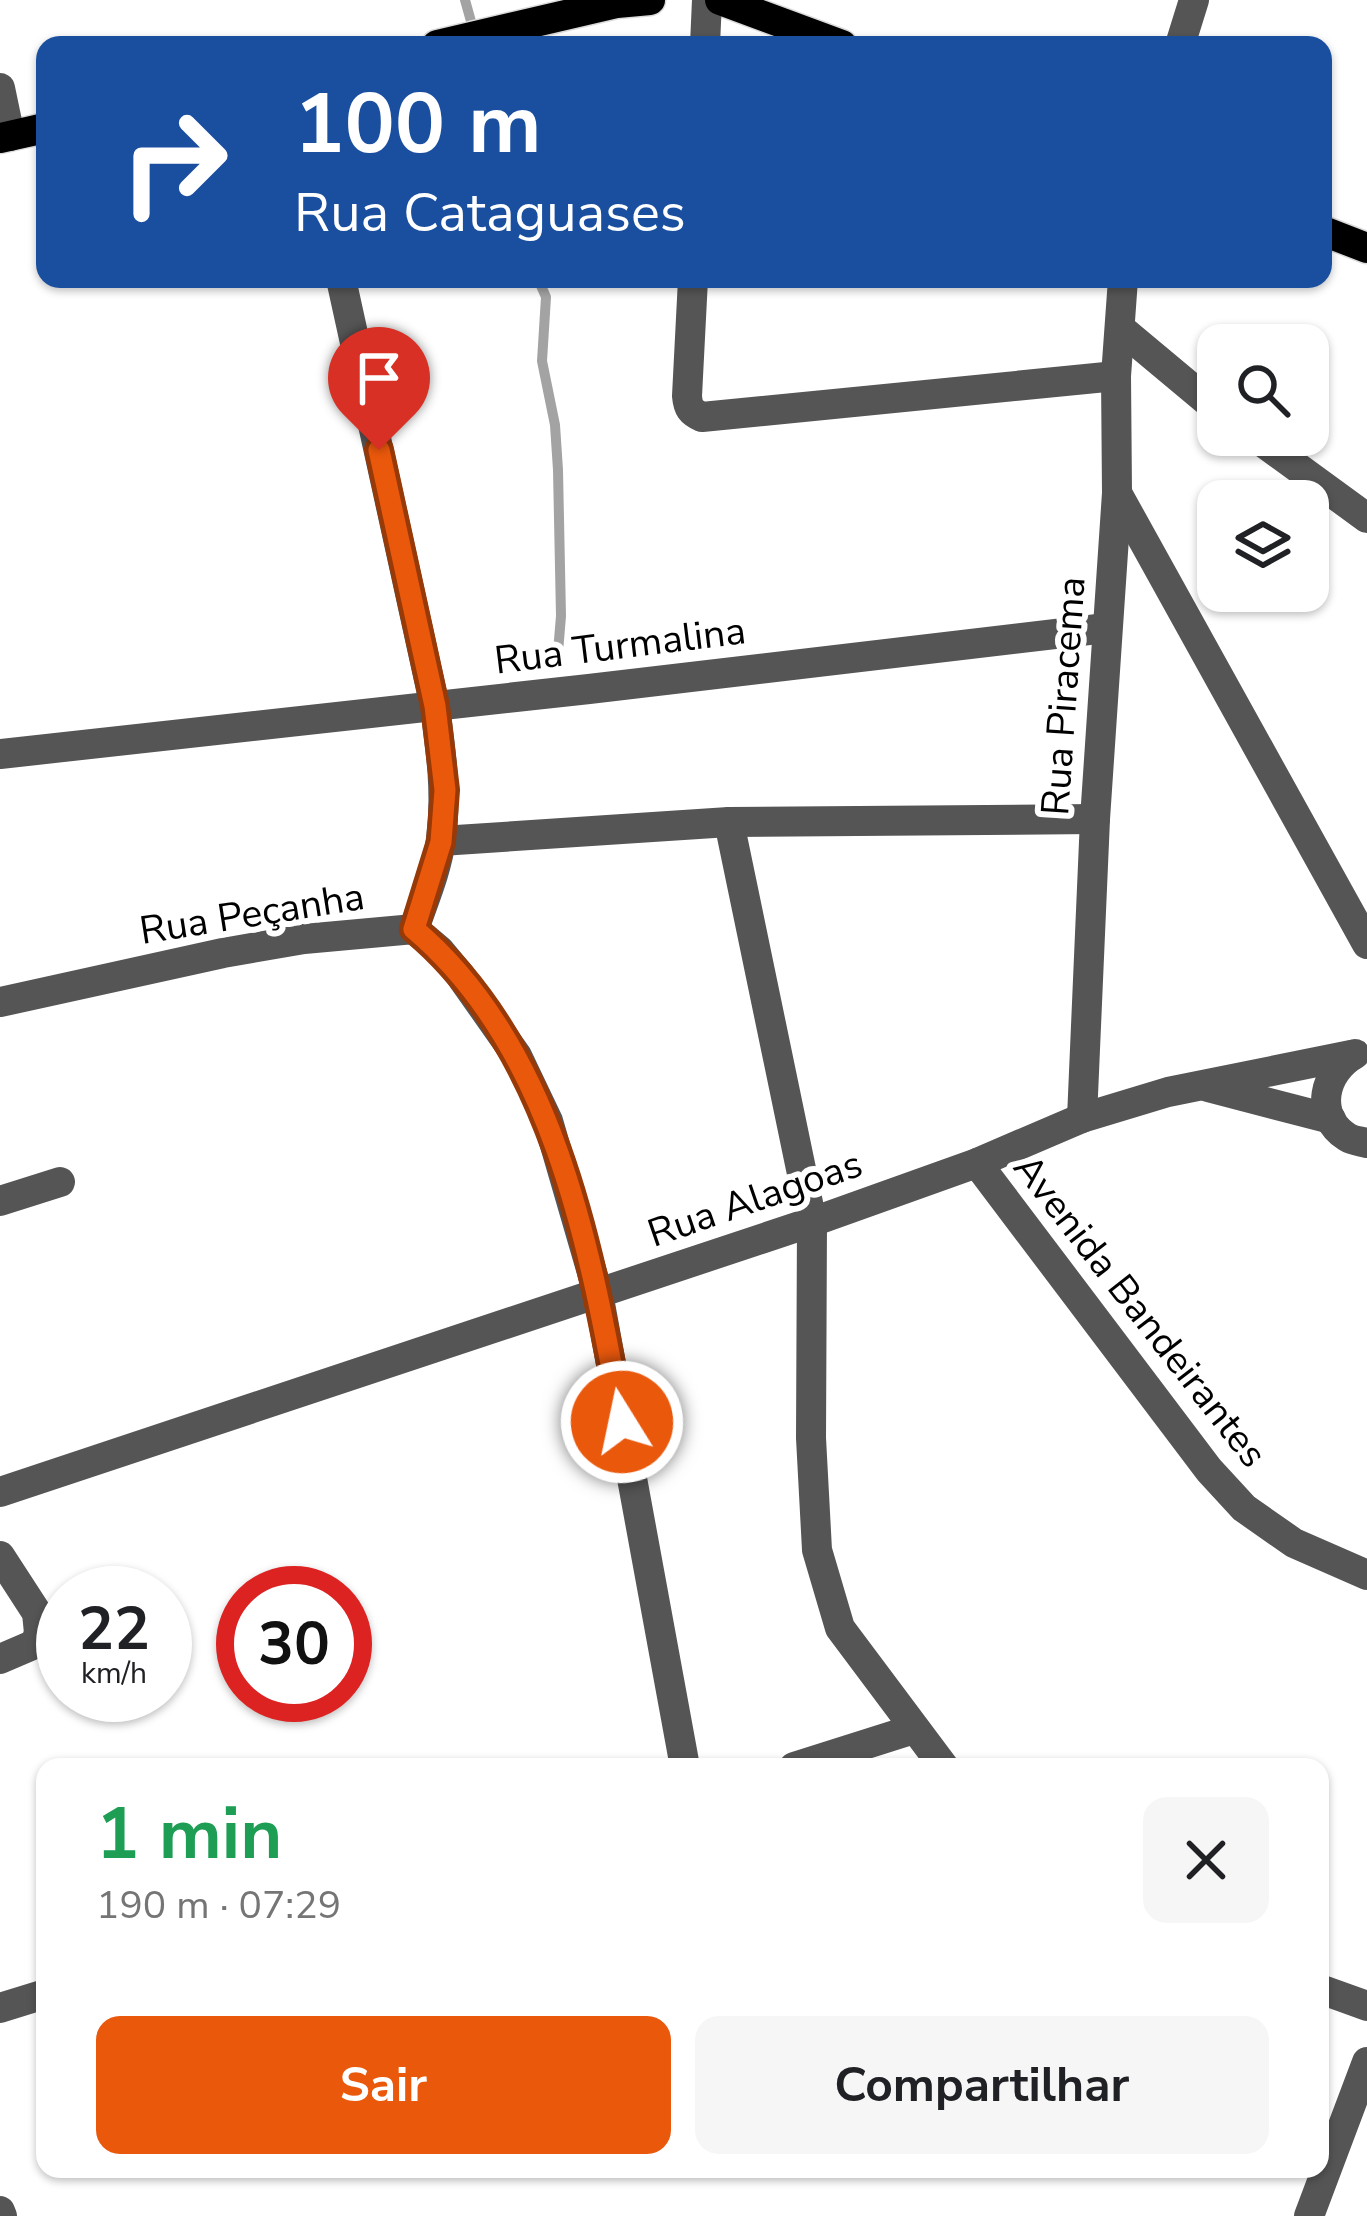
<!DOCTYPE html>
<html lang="pt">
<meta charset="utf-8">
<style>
:root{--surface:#fff;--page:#f6f6f6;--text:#202124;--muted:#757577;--accent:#ea580c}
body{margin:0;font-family:"Nunito Sans",sans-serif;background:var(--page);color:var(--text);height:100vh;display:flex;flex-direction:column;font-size:45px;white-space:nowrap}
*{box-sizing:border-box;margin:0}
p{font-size:39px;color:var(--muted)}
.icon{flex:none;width:66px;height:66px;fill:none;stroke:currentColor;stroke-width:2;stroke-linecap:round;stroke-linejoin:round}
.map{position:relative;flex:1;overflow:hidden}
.sheet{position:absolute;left:36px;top:1758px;width:1293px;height:420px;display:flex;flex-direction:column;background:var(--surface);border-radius:24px;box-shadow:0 3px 9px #0004}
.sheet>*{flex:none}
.banner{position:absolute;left:36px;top:36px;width:1296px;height:252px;border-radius:24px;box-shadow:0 3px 9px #0004;background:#1a4fa0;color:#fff;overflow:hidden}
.tools{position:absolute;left:1197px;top:324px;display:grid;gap:24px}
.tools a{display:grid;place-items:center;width:132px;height:132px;border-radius:24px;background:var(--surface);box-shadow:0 3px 9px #0004;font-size:60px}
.speed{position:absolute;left:36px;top:1566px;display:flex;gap:24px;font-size:60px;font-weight:700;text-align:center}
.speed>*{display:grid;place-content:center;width:156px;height:156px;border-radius:50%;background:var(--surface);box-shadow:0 3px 9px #0004;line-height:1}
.speed small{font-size:30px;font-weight:400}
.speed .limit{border:18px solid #d22;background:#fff;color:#111}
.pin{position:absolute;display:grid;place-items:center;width:102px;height:102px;color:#fff;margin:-123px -51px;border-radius:50% 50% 50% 0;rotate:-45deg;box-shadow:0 0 12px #0007}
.pin .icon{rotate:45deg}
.me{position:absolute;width:132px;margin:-66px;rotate:350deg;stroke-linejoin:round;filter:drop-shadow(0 0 9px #0008)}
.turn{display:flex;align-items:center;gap:42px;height:252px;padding:0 60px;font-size:54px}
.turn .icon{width:156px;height:156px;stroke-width:2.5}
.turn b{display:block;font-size:84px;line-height:102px}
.round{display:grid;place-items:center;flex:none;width:126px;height:126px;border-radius:24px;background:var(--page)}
.summary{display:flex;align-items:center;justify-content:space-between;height:204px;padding:0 60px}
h1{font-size:72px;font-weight:700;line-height:90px;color:#1e9e55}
.cta{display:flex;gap:24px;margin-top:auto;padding:24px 60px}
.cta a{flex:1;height:138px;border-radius:24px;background:var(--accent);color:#fff;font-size:48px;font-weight:700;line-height:138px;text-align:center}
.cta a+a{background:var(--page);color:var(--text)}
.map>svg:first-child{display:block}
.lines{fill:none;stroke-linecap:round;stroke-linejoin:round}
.stream{stroke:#a3a3a3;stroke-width:10}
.major-casing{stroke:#dbdbdb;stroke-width:33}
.minor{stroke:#555;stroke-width:30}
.major{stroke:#000;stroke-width:30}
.route-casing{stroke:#983908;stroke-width:30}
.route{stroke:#ea580c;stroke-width:21}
.labels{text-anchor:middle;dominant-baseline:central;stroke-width:12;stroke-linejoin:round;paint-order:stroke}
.street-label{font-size:39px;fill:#000;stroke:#fff}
</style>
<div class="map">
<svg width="1367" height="2216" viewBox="0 0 1367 2216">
<rect width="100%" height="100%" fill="#fff"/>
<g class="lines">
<g class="stream">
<path d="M 465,0 L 474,32"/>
<path d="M 538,279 L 546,297 L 542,361 L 555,425 L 558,470 L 561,616 L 558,652"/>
</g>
<g class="major-casing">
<g id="major">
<path d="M 720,0 L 842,45"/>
<path d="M 437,45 L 617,3 L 650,0"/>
<path d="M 0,138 L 45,128"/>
<path d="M 1323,231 L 1367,248"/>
</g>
</g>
<g class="minor">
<path d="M 705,45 L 707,0"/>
<path d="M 1180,45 L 1194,0"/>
<path d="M 0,88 L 10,136"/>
<path d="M 341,279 L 435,707 C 441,751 447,794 441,839 C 437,870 424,900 414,929"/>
<path d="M 693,279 L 687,396 C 688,408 691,412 702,417 L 1116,376"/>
<path d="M 1121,329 L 1218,410"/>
<path d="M 1253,435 L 1367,518"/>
<path d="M 1117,493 L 1367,944"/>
<path d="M 0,754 L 589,689 L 1106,628"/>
<path d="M 729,822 L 812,1222 L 811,1438 L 817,1550 L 840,1628 L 944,1767"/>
<path d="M 441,841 L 729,822 L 1095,819"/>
<path d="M 0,1002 L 223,953 L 304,939 L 414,929 L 440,951 L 460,975 L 517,1056 L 548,1121 L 598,1293 L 685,1767"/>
<path d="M 1355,1054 C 1324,1071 1313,1115 1347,1137 C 1353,1141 1360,1141 1367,1143"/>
<path d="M 1208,1087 L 1331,1119"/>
<path d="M 1082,1118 L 1095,819 L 1117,493 L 1116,376 L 1123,279"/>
<path d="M 977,1163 L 1209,1470 L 1244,1508 L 1294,1543 L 1367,1575"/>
<path d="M 0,1201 L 60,1182"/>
<path d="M 0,1492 L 812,1222 L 977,1163 L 1082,1118 L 1168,1092 L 1351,1055"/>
<path d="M 0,1556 L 37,1613 L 39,1633 L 35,1644 L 0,1659"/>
<path d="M 794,1767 L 914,1729"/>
<path d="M 1320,1989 L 1367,2006"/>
<path d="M 0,2008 L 45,1994"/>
<path d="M 0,2211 L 2,2216"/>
<path d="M 1309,2216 L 1367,2062"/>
</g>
<use href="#major" class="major"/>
</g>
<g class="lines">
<g class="route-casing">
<path id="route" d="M 379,450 L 435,706 L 445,790 L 441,842 L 414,929 C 555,1048 590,1250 622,1422"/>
</g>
<use href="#route" class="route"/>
</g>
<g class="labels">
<g class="street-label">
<text transform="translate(620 646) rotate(-7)">Rua Turmalina</text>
<text transform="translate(1064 696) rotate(-86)">Rua Piracema</text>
<text transform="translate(252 914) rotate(-9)">Rua Peçanha</text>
<text transform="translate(755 1199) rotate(-19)">Rua Alagoas</text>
<text transform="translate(1140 1311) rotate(52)">Avenida Bandeirantes</text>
</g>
</g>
</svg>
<div class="tools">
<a><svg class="icon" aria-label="search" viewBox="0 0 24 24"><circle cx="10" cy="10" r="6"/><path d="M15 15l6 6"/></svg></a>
<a><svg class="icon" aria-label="layers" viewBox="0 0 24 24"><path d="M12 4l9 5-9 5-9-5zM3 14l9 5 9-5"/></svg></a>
</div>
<div class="speed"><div>22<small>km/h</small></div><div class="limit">30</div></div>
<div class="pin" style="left:379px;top:450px;background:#d93025"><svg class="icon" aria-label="arrive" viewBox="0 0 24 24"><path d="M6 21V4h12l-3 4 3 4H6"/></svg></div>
<svg class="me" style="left:622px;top:1422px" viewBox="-20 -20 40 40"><circle r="17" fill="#ea580c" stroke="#fff" stroke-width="3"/><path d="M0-11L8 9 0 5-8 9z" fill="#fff"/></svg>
<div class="banner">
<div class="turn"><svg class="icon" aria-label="right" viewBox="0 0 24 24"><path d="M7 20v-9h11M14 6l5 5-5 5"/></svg><div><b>100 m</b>Rua Cataguases</div></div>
</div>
<section class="sheet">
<div class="summary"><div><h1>1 min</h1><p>190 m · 07:29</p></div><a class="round"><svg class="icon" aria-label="close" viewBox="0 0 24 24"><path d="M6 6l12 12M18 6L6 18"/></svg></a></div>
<div class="cta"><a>Sair</a><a>Compartilhar</a></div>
</section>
</div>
